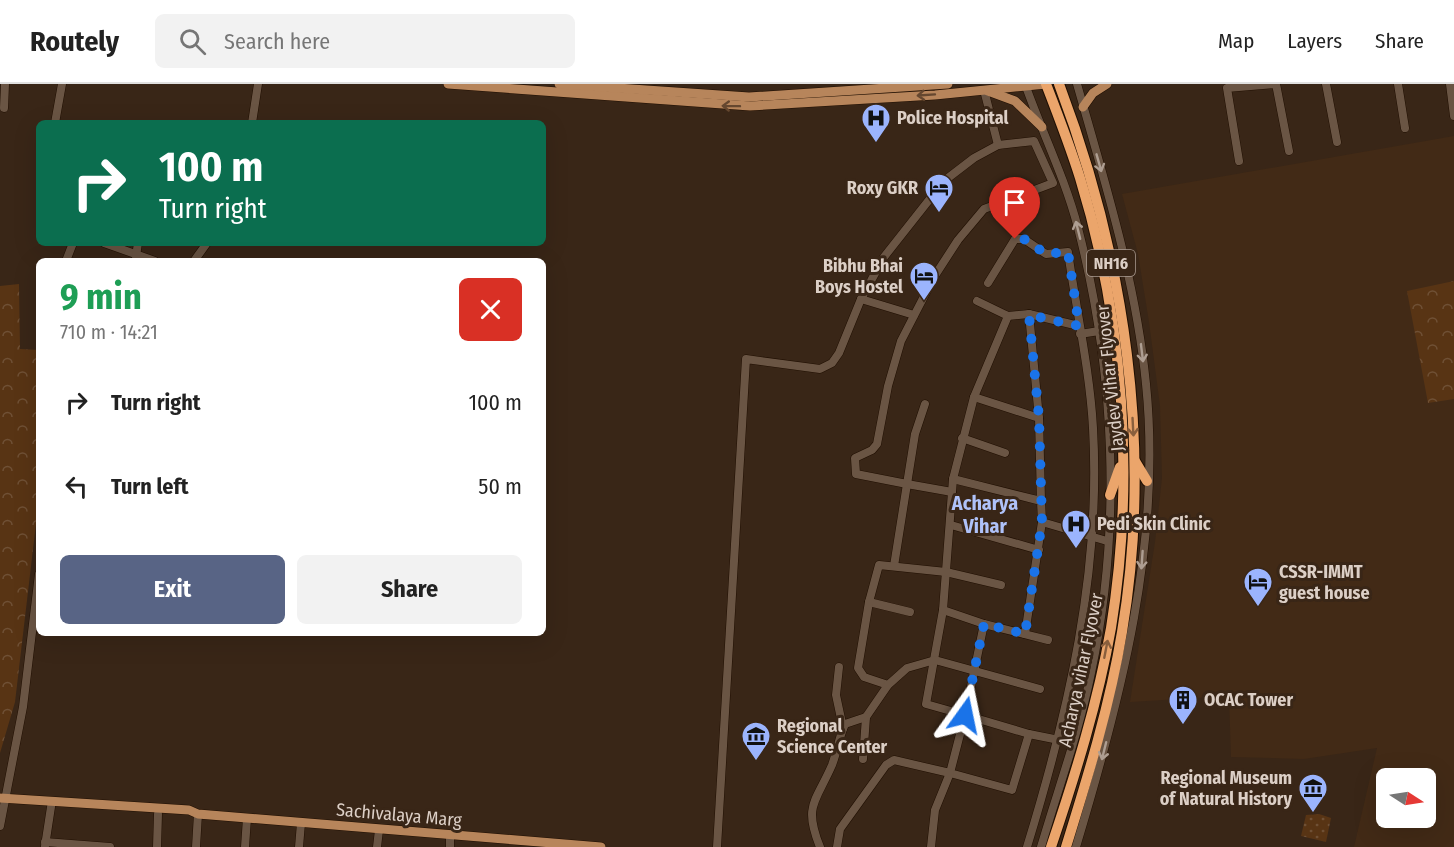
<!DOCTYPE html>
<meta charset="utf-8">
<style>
:root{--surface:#fff;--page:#f2f2f2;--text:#222;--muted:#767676;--line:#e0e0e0;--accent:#586485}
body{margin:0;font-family:"Fira Sans Condensed",sans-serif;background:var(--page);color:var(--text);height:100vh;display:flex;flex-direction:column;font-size:22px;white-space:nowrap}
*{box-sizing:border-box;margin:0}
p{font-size:20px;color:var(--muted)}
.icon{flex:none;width:33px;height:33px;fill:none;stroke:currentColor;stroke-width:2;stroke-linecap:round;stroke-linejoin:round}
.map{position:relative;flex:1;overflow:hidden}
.details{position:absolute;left:36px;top:174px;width:510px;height:378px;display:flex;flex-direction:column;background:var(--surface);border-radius:9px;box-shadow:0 6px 24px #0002}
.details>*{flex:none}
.banner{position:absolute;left:36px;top:36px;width:510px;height:126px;border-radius:9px;box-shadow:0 6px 24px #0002;background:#0b6e4f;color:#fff;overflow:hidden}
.needle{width:39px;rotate:102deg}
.buttons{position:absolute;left:1376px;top:684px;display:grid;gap:12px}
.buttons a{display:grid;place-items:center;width:60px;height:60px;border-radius:9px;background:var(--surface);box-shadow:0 6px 24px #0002;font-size:30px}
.pin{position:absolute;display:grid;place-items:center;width:51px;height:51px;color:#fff;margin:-62px -26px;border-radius:50% 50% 50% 0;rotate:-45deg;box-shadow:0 0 6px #0007}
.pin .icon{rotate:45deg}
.me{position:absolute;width:66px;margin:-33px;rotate:12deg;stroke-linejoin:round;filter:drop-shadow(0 0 4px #0008)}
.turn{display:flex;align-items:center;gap:21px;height:126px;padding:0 24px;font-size:27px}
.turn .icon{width:78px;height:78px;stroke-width:2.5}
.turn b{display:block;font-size:42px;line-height:51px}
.round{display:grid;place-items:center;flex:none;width:63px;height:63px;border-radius:9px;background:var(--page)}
.head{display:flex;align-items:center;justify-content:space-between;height:102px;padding:0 24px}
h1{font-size:36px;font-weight:700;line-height:45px;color:#1e9e55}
.primary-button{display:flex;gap:12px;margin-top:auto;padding:12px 24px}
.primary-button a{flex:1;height:69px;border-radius:9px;background:var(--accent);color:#fff;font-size:24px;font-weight:700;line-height:69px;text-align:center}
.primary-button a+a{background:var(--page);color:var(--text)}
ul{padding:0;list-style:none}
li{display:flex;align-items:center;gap:18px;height:84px;padding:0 24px}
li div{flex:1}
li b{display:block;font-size:22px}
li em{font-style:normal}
header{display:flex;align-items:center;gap:36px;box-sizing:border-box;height:84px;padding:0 30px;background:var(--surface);border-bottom:2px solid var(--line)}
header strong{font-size:28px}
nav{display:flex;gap:33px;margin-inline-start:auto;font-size:21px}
.search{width:420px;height:54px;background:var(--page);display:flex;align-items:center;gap:15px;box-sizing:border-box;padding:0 21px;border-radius:9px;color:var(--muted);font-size:22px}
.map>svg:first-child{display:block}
.built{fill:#422a16;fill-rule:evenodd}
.park{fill:url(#park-crowns)}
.garden{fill:url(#garden-dots)}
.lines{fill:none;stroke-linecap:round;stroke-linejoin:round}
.minor-casing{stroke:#200f02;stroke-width:9}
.major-casing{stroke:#200f02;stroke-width:10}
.highway-casing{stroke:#200f02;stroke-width:12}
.minor{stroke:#6a5544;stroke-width:8}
.major{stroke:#b7855b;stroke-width:9}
.highway{stroke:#eba56b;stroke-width:10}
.oneway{stroke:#65472f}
.oneway2{stroke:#ae9e92}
.oneway3{stroke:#895f3d}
.route{stroke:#1a73e8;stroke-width:10;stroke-dasharray:0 18}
.labels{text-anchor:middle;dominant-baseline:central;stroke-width:6;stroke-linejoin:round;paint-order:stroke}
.shield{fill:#392617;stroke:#ab9c92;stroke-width:1.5}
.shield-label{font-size:16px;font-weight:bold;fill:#dccfc6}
.poi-label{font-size:18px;font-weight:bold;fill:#dccfc6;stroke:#392617;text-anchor:start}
.street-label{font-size:18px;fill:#dccfc6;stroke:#392617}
.neighbourhood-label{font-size:20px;font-weight:bold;fill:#afc2f9;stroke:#392617}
</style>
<header>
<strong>Routely</strong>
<div class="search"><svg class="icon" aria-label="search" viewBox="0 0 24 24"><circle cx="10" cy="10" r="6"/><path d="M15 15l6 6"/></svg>Search here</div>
<nav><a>Map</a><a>Layers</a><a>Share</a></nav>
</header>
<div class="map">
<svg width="1454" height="763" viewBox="0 0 1454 763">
<defs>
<pattern id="park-crowns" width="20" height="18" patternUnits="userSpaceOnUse" patternTransform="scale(1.5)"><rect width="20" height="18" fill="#583414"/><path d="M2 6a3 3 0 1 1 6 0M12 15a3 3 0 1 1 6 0" fill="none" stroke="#6f5035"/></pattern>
<pattern id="garden-dots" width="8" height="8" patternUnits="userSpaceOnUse" patternTransform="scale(1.5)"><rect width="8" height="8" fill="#583414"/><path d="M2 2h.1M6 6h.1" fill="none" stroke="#6f5035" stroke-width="1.8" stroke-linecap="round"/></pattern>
</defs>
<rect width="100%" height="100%" fill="#392617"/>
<path class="built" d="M 1454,52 L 1454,763 L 1354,763 L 1377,664 L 1304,675 L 1231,673 L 1229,612 L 1130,618 L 1155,458 L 1162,394 L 1160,322 L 1149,238 L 1138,170 L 1122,110 ZM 1386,694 L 1425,694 L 1425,734 L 1386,734 Z"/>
<g class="park">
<path d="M 1454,197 L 1454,315 L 1428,319 L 1407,207 Z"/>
<path d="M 19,200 L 20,265 L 39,266 L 37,431 L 15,618 L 0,669 L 0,202 Z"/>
</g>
<path class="garden" d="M 1319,730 L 1331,734 L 1326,758 L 1301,752 L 1306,731 Z"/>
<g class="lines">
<g class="minor-casing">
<g id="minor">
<path d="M 1025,0 C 1042,48 1065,94 1078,144 C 1115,287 1122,444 1091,589 C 1079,648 1058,705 1041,763"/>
<path d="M 1276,0 L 1289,67"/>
<path d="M 1326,0 L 1337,58"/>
<path d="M 1398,0 L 1405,44"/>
<path d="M 1450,0 L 1454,32"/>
<path d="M 984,6 L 998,61"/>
<path d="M 4,24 L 5,0"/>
<path d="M 55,39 L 62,0"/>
<path d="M 252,39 L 258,0"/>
<path d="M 1239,77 L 1227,4 L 1276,0"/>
<path d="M 104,159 L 155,177"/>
<path d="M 136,172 L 138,159"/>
<path d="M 66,177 L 73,159"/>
<path d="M 194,177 L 207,159"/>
<path d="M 988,199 L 1015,155 L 1024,155 L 1046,170 L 1068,168 C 1076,224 1090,288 1093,344 C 1101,488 1069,626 1027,763"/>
<path d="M 861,215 L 914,231"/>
<path d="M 977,217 L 1008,232 L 1029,230 L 1079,242"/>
<path d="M 1029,230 L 1039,334 L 1041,417"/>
<path d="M 1080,250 L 1099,247"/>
<path d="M 974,313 L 1039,334"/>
<path d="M 962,354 L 1005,369"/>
<path d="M 953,395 L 1041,417 L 1042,438 L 1107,457"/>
<path d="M 951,441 L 1039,466"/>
<path d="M 894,482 L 907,400 L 952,408"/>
<path d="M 869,518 L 910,528"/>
<path d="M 943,526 L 926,620 L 965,631 L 950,689 L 1012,706 L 1029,650"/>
<path d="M 984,540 L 943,526 L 953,395 L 974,313 L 1008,232"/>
<path d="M 1025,550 L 1042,438"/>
<path d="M 1048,556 L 984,540 L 965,631 L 1029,650 L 1059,656"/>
<path d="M 839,583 L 836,611 L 843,644"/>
<path d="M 888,601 L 864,593 L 858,584 L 869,518 L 879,481 L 946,488 L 1001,501"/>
<path d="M 863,675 L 866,633 L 888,601 L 907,584 L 935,576 L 1040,605"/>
<path d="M 0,742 L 23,623 L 39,490"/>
<path d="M 45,758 L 110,763"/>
<path d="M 45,762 L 51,723"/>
<path d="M 157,763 L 158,730"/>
<path d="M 196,763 L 198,730"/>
<path d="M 245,763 L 247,734"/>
<path d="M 299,763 L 301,739"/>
<path d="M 377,763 L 379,746"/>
<path d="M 450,763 L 450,751"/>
<path d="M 717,763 L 746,275 L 820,285 L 832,279 L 839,269 L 861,215 L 884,173 L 944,97 L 974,74 L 998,61 L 1034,57 L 1053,99 L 984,125 L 958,156 L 934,193 L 901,257 L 888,302 L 877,360 L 872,366 L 855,374 L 856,390 L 907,400 L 915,350 L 925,320"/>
<path d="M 820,763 C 803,721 816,718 832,681 C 837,668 839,653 845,640 L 866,633"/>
<path d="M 837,763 L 840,745 L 886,681 L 894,676 L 950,689 L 935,726 L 931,763"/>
<path d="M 1076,763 C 1121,614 1162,457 1146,300 C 1136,198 1105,98 1077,0"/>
</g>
</g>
<g class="major-casing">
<g id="major">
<path d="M 448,0 L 750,22 L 935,11 L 1046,0"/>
<path d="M 559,0 L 749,13 L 948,0"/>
<path d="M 988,7 L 1015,17 L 1042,43"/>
<path d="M 1083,23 L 1093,9 L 1107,0"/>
<path d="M 0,714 L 189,726 L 198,730 L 601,763"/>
</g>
</g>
<g class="highway-casing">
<g id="highway">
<path d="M 1046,0 C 1058,31 1070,62 1080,94 C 1124,237 1135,396 1111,544 C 1098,618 1075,692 1051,763"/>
<path d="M 1059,0 C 1125,174 1153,364 1122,548 C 1110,621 1088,692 1066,763"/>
<path d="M 1135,377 L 1147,397"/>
<path d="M 1110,411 L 1120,383"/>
</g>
</g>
<use href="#minor" class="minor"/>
<use href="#major" class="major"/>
<use href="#highway" class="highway"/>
</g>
<defs><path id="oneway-shaft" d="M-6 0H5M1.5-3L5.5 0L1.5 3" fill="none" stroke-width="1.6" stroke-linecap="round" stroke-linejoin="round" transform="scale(1.5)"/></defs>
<g class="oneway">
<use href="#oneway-shaft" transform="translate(926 11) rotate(176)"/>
<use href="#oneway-shaft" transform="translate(731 22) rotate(-179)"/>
</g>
<g class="oneway2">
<use href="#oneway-shaft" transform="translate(1099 79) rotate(74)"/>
<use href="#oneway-shaft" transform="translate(1078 146) rotate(-104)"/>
<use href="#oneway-shaft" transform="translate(1142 269) rotate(83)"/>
<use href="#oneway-shaft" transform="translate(1142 476) rotate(94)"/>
<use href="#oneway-shaft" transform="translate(1104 667) rotate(104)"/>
</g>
<g class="oneway3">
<use href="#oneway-shaft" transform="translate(1133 343) rotate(87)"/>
<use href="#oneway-shaft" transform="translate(1106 565) rotate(-79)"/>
</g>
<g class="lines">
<path class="route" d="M 965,631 L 984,540 L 1025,550 L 1042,438 L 1039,334 L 1029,231 L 1079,242 L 1068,168 L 1046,170 L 1024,155 L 1015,155"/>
</g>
<defs>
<g id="hospital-pin" transform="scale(1.5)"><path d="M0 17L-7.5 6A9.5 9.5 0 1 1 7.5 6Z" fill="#9bb4fd" stroke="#392617"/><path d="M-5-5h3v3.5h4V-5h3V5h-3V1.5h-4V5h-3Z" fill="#111"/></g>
<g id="hotel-pin" transform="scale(1.5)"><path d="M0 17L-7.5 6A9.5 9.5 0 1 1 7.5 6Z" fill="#9bb4fd" stroke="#392617"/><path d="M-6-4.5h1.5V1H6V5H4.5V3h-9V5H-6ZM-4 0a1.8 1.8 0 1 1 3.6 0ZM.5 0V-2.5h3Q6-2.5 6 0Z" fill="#111"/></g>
<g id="building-pin" transform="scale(1.5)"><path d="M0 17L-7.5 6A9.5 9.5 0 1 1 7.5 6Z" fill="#9bb4fd" stroke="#392617"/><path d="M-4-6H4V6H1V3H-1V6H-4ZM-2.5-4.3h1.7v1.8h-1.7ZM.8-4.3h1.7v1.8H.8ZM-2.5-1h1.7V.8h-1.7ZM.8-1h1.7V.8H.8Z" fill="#111"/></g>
<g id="museum-pin" transform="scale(1.5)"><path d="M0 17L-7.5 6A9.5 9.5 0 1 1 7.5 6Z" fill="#9bb4fd" stroke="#392617"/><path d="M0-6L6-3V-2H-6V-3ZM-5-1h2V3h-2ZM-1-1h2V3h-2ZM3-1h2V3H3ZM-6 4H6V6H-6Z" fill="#111"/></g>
</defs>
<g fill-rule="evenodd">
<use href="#hospital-pin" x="876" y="34"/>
<use href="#hotel-pin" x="939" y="104"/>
<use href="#hotel-pin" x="924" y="192"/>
<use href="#hospital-pin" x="1076" y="440"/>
<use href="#hotel-pin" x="1258" y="498"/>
<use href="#building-pin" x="1183" y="616"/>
<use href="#museum-pin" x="756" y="652"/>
<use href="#museum-pin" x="1313" y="704"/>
</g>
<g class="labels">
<rect class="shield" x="1087" y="166" width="48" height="26" rx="4.5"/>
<g class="shield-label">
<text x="1111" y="179">NH16</text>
</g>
<g class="poi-label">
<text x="897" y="34">Police Hospital</text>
<text x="918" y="104" text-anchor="end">Roxy GKR</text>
<text x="903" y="182" text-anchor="end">Bibhu Bhai<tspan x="903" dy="21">Boys Hostel</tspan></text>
<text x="1097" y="440">Pedi Skin Clinic</text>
<text x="1279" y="488">CSSR-IMMT<tspan x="1279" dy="21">guest house</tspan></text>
<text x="1204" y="616">OCAC Tower</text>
<text x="777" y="642">Regional<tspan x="777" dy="21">Science Center</tspan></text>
<text x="1292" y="694" text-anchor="end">Regional Museum<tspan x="1292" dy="21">of Natural History</tspan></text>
</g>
<g class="street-label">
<text transform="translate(1110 294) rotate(-96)">Jaydev Vihar Flyover</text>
<text transform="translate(1081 586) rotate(-78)">Acharya vihar Flyover</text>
<text transform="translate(399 731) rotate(5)">Sachivalaya Marg</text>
</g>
<g class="neighbourhood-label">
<text x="985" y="419">Acharya<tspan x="985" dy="23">Vihar</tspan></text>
</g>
</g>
</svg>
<div class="buttons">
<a><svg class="needle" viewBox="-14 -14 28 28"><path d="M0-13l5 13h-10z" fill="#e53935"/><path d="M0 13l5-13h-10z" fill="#767676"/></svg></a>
</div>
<div class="pin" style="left:1015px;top:155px;background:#d93025"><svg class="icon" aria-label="arrive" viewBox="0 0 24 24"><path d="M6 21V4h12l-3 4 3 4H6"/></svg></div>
<svg class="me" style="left:965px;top:631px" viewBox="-20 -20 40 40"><path d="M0-17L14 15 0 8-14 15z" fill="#1a73e8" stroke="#fff" stroke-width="4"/></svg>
<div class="banner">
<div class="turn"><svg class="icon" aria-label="right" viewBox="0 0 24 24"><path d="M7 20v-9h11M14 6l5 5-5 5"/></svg><div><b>100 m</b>Turn right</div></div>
</div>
<section class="details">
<div class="head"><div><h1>9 min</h1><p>710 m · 14:21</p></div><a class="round" style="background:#d93025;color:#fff"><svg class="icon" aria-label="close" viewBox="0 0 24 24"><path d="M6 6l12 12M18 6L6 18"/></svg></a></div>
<ul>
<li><svg class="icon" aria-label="right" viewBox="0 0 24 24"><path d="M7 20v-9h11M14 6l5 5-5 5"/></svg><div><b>Turn right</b></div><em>100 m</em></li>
<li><svg class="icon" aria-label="left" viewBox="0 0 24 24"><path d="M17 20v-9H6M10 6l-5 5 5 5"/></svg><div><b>Turn left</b></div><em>50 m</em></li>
</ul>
<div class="primary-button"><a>Exit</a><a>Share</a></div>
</section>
</div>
